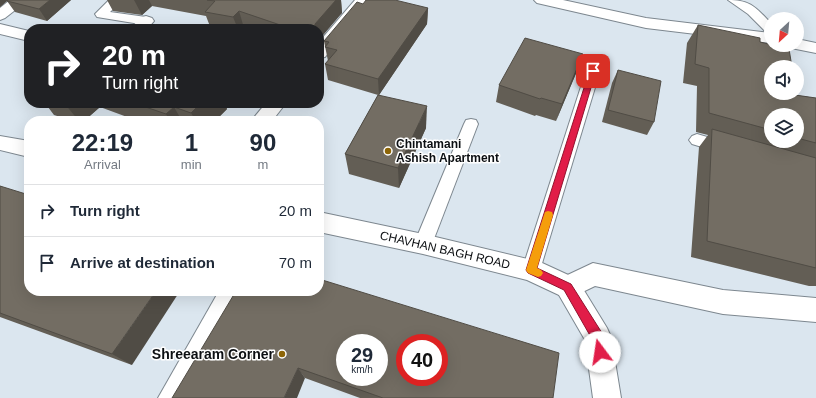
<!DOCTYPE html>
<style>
:root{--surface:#fff;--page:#f2f2f3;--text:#1f2937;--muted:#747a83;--line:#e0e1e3}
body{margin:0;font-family:Arial,sans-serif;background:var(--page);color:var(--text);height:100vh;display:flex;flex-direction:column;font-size:15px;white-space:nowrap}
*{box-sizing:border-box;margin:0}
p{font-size:13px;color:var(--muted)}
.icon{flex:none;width:22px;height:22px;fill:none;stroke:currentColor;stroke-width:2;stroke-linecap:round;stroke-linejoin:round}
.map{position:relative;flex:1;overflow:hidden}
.side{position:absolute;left:24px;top:116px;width:300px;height:180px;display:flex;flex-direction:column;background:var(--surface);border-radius:16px;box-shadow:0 4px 16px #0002}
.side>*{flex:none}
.top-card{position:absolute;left:24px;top:24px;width:300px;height:84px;border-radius:16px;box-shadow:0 4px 16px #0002;background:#202124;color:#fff;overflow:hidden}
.needle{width:26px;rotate:206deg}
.controls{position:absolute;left:764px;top:12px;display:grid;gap:8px}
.controls a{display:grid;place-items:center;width:40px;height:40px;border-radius:50%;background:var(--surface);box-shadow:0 4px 16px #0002;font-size:20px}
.speed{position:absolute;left:336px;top:334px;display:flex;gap:8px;font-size:20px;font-weight:700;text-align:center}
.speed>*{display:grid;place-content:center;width:52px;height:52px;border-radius:50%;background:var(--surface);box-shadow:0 4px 16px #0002;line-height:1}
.speed small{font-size:10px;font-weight:400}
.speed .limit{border:6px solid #d22;background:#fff;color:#111}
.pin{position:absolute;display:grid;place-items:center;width:34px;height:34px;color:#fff;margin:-17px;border-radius:8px;box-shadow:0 2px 6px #0006}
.me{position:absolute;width:44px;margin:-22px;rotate:346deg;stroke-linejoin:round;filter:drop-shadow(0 0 3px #0008)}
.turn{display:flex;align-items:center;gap:14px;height:84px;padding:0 12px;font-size:18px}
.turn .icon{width:52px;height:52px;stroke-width:2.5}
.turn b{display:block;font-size:28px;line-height:34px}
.eta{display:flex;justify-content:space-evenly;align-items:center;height:68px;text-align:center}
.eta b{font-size:24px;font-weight:700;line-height:28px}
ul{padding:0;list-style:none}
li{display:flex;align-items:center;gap:12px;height:52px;padding:0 12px;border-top:1px solid var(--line)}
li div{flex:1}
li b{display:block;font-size:15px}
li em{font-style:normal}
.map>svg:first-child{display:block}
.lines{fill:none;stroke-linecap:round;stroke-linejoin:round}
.service-casing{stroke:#7d878f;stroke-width:2}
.minor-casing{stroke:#7d878f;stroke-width:2}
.tertiary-casing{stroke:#7d878f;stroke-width:2}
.service{fill:#fff;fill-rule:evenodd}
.minor{fill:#fff;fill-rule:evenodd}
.tertiary{fill:#fff;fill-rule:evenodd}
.wall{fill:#635e55;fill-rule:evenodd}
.shaded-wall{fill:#504c45}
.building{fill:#736d63;stroke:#504c45;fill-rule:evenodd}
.route{fill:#e11d48;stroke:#92132f}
.slow{fill:#f59e0b}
.poi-dot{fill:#8d6507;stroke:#fff;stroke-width:1.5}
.labels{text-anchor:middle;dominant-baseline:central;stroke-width:3;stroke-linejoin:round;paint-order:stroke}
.poi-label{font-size:12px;font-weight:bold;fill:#0c0f12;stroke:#fff;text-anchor:start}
.street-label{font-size:12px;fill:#0c0f12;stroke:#fff}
.near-poi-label{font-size:14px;font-weight:bold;fill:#0c0f12;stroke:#fff;text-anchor:end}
</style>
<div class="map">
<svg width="816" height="398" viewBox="0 0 816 398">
<rect width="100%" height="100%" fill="#dbe6ef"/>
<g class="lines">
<g class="service-casing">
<g id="service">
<path d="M 109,0 L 122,0 L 110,12 L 146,17 L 150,18 L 152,21 L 150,24 L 146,25 L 97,17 L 95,14 Z"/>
<path d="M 728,0 C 751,0 756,8 771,23 L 771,34 L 767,33 L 748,14 Z"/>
<path d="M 593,67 L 598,68 L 600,71 L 540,270 L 538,276 L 531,279 L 524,276 L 522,270 L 586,71 L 588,68 Z"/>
<path d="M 471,119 L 476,120 L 478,124 L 432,244 L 429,250 L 423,252 L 417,250 L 414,244 L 464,124 L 466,120 Z"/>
<path d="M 697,134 L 731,144 L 733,148 L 731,152 L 725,154 L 692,144 L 689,140 L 692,136 Z"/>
<path d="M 219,291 L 240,291 L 181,398 L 158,398 Z"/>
</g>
</g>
<g class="minor-casing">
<g id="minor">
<path d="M 10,0 L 28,0 L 5,18 L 0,20 L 0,8 Z"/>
<path d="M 355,0 L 371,0 L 325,57 L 319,58 L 319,42 Z"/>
<path d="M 534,0 L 563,0 L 646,18 L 771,33 L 771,43 L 646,28 L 537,3 Z"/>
<path d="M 146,16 L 152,18 L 154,21 L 147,29 L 130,29 L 140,18 Z"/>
<path d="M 0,24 L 29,31 L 29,41 L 0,34 Z"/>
<path d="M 797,39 L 816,43 L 816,53 L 791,48 L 789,45 L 797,45 Z"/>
<path d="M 266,103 L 286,103 L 272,121 L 251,121 Z"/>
<path d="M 593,263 L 723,290 L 816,298 L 816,322 L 723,314 L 595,286 L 568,299 L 559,295 L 555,287 L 559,279 Z"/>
</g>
</g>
<g class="tertiary-casing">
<g id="tertiary">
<path d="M 0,136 L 29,141 L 29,157 L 0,150 Z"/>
<path d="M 319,212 L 423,234 L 540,262 L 577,279 L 607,328 L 611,337 L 621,398 L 593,398 L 585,340 L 559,295 L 527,280 L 423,254 L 319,232 Z"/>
</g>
</g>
<use href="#service" class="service"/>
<use href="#minor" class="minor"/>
<use href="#tertiary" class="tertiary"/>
</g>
<g class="wall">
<path d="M 0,0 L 71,0 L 47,21 L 15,12 L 7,1 L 0,7 Z"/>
<path d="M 107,0 L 341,0 L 342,13 L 319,29 L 249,29 L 244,28 L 243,29 L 211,29 L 206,16 L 152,6 L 142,15 L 113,11 Z"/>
<path d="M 363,4 L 428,8 L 427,24 L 379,95 L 426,128 L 399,188 L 349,174 L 345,154 L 378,95 L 328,80 L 325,64 L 328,61 L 324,41 Z"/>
<path d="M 698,25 L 760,42 L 795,95 L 816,98 L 816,286 L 809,286 L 691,257 L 699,147 L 708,135 L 696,132 L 697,86 L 683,83 L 687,43 ZM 771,115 L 797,115 L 797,141 L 771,141 Z"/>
<path d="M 583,54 L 577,71 L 556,121 L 536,115 L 535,116 L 496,102 L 499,85 Z"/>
<path d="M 618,70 L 654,122 L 647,135 L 602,122 L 612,83 Z"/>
<path d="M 45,103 L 224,103 L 227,109 L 215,121 L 138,121 L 100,107 L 84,121 L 73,121 L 54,115 Z"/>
<path d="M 0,186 L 132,365 L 0,317 Z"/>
<path d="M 236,291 L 553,398 L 360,398 L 305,378 Z"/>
</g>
<g class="shaded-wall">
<path d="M 0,0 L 8,0 L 0,7 Z"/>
<path d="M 50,0 L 71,0 L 47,21 L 39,9 Z"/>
<path d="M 134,0 L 149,0 L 152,6 L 142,15 Z"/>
<path d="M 336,0 L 341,0 L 342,13 L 319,40 L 319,29 L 315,29 L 315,24 Z"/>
<path d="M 428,8 L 427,24 L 379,95 L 378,79 Z"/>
<path d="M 239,11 L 244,28 L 243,29 L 238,29 L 233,17 Z"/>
<path d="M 583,54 L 577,71 L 556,121 L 562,104 Z"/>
<path d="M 64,103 L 97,103 L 100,107 L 84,121 L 79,121 Z"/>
<path d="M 201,103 L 224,103 L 227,109 L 215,121 L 196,121 L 191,113 Z"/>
<path d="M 427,106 L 426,128 L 399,188 L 398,168 Z"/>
<path d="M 174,107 L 182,121 L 170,121 L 166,114 Z"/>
<path d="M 156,291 L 180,291 L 132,365 L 112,354 Z"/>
<path d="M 298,368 L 305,378 L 297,398 L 284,398 Z"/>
</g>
<g class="building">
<path d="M 8,0 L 50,0 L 39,9 L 7,1 Z"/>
<path d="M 207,0 L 336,0 L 315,24 L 315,29 L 292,29 L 239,11 L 233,17 L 205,12 L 215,1 Z"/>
<path d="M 366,0 L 395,0 L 428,8 L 378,79 L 325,64 L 337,50 L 325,47 L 329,42 L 324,41 L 357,2 L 363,4 Z"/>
<path d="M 698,25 L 760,38 L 760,42 L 789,49 L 792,67 L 771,67 L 771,93 L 795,93 L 795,95 L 816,98 L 816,143 L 797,138 L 797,115 L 771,115 L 771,130 L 709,113 L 709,68 L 695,64 Z"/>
<path d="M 525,38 L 583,54 L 562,104 L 541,98 L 540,99 L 499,85 Z"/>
<path d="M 618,70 L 661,81 L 654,122 L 608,110 Z"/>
<path d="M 378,95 L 427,106 L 398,168 L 345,154 Z"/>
<path d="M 134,103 L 201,103 L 191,113 L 174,107 L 166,114 Z"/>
<path d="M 712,129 L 816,158 L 816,268 L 707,241 Z"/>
<path d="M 0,186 L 29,195 L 29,291 L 156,291 L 112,354 L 0,313 Z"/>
<path d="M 319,279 L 559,353 L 553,398 L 383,398 L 298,368 L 284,398 L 172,398 L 236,291 L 319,291 ZM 345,343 L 379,343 L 379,377 L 345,377 ZM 405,343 L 439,343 L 439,377 L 405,377 Z"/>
</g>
<path class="route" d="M 590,69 L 595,69 L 596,71 L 537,268 L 571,284 L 602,333 L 606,352 L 604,357 L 600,358 L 596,357 L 592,339 L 564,290 L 528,273 L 526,270 Z"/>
<path class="slow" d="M 548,211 L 552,212 L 553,215 L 537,268 L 541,270 L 543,273 L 541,276 L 538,277 L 528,273 L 526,270 L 544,215 L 545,212 Z"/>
<g class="poi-dot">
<circle cx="388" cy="151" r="4"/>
<circle cx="282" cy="354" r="4"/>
</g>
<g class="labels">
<g class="poi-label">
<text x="396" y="144">Chintamani<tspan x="396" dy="14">Ashish Apartment</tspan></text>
</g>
<g class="street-label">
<text transform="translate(445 250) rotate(13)">CHAVHAN BAGH ROAD</text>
</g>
<g class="near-poi-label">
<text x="274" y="354">Shreearam Corner</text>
</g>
</g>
</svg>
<div class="controls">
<a><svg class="needle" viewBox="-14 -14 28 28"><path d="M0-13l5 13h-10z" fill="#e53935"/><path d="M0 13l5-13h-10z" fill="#747a83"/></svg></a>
<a><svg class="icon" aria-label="sound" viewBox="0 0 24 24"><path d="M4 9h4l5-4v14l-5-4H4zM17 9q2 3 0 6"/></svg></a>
<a><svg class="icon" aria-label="layers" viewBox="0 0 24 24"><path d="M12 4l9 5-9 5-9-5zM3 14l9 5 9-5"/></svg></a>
</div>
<div class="speed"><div>29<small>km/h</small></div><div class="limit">40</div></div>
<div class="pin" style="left:593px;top:71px;background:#d93025"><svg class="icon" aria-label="arrive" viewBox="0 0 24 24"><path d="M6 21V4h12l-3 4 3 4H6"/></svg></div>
<svg class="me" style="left:600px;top:352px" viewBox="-20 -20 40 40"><circle r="19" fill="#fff"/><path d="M0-13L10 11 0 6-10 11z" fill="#e11d48"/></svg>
<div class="top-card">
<div class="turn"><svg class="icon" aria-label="right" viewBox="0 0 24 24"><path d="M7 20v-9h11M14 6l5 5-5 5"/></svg><div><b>20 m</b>Turn right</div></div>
</div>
<section class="side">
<div class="eta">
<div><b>22:19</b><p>Arrival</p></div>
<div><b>1</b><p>min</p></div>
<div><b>90</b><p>m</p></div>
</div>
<ul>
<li><svg class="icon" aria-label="right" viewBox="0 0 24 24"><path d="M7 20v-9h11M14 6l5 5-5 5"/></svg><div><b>Turn right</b></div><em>20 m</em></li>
<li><svg class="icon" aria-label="arrive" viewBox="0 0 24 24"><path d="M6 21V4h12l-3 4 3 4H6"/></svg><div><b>Arrive at destination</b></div><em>70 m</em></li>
</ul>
</section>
</div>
